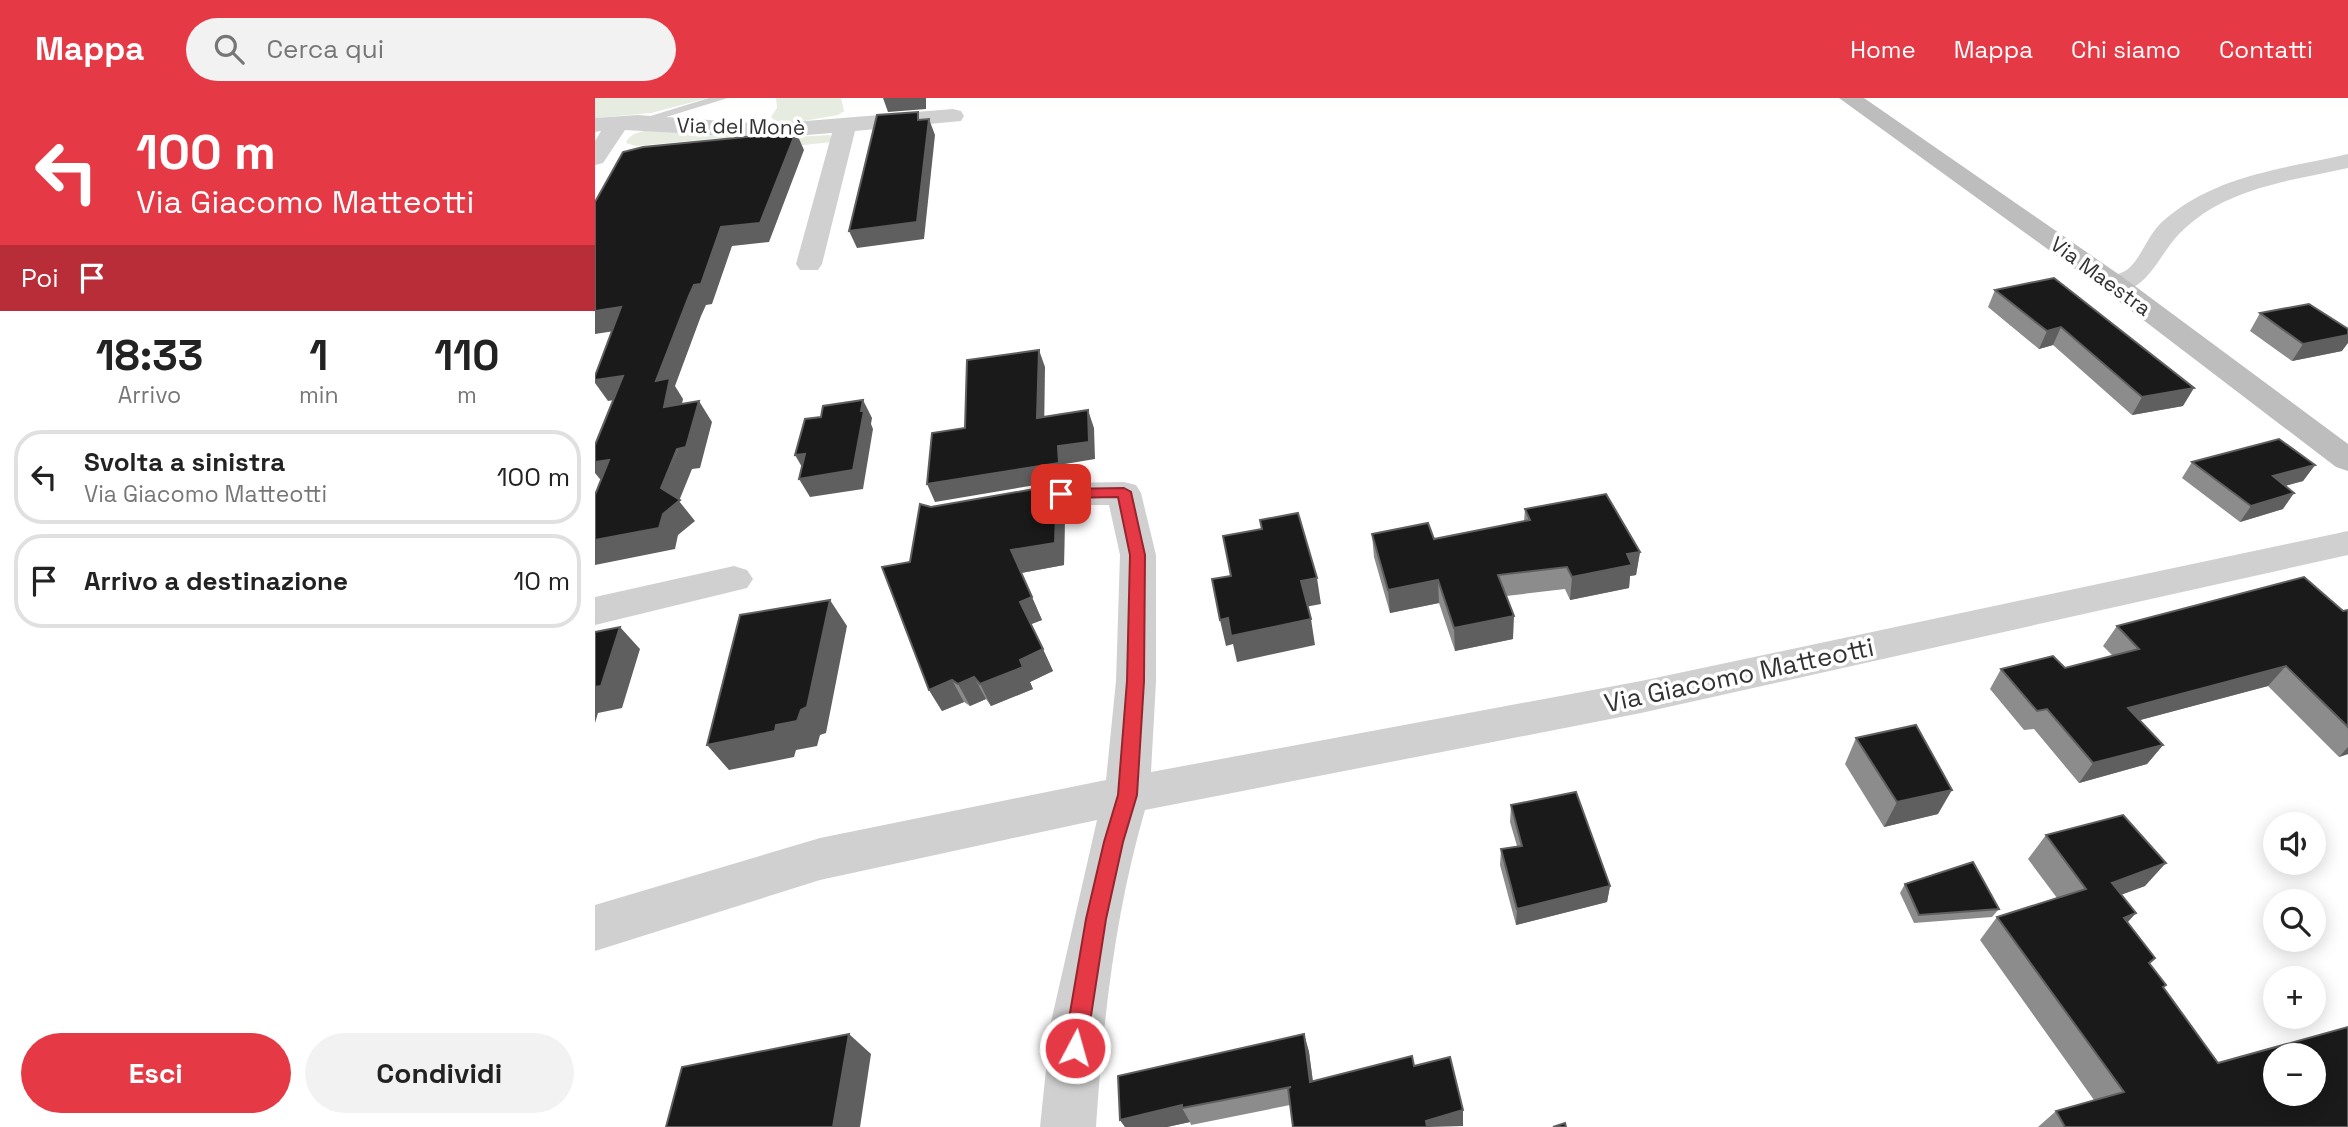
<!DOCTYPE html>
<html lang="it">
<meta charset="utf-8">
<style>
:root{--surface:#fff;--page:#f2f2f2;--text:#222;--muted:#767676;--line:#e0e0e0;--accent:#e63946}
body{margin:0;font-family:"Space Grotesk",sans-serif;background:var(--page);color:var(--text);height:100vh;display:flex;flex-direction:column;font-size:26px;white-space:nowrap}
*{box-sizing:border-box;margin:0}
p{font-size:23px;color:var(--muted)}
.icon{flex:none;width:38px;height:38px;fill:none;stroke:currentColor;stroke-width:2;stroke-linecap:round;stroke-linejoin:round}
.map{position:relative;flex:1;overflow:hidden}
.sheet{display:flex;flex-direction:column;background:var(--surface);width:595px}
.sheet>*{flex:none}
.guide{background:#e63946;color:#fff;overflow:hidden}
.controls{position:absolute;left:1668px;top:714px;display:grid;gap:14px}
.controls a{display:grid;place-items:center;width:63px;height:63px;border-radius:50%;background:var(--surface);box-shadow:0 4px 18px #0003;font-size:35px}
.pin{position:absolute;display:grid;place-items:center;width:60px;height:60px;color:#fff;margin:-30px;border-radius:14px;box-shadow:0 4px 10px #0006}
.me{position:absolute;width:77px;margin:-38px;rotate:6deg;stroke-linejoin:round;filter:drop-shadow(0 0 5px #0008)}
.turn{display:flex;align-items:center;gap:24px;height:147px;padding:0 21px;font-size:32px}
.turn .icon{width:91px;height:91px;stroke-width:2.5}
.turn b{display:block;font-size:49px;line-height:60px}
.then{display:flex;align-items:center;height:66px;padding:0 21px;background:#0003;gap:14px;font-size:26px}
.eta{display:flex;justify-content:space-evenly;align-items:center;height:119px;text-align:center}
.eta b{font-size:42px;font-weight:700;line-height:49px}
.cta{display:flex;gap:14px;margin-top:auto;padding:14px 21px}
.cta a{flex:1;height:80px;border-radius:42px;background:var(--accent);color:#fff;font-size:28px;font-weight:700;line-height:80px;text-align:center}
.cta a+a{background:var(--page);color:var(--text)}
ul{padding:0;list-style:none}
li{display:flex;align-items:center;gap:21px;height:94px;margin:0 14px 10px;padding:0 7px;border:4px solid var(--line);border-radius:28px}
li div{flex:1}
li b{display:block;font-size:26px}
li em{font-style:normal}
header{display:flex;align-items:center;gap:42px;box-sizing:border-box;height:98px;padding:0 35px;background:var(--accent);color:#fff}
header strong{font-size:33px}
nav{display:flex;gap:38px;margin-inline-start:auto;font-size:24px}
.search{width:490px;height:63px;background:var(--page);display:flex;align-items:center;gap:18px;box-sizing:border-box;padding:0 24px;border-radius:38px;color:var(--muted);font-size:26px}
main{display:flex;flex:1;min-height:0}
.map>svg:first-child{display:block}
.green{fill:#e6ecdf}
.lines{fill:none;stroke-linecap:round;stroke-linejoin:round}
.lane{fill:#d0d0d0;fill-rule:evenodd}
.street{fill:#d0d0d0;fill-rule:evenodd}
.secondary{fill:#bdbdbd;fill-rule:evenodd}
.wall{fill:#8c8c8c}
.shaded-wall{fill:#5f5f5f}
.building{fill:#1a1a1a;stroke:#5f5f5f;stroke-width:2;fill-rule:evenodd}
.route{fill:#e63946;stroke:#96252e;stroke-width:2}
.labels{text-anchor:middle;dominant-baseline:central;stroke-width:7;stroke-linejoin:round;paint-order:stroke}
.far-street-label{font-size:21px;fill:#333;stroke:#fff}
.street-label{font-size:26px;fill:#333;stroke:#fff}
</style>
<header>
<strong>Mappa</strong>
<div class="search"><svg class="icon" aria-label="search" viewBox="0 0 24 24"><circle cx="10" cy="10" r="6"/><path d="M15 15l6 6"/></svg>Cerca qui</div>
<nav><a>Home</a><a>Mappa</a><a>Chi siamo</a><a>Contatti</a></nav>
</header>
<main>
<section class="sheet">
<div class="guide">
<div class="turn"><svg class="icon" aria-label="left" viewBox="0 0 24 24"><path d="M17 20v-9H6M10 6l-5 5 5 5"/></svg><div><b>100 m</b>Via Giacomo Matteotti</div></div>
<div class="then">Poi<svg class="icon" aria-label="arrive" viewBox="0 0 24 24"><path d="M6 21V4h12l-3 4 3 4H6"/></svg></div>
</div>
<div class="eta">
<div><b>18:33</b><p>Arrivo</p></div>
<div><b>1</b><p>min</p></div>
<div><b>110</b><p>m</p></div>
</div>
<ul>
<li><svg class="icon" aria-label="left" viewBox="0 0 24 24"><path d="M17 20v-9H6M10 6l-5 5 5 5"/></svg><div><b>Svolta a sinistra</b><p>Via Giacomo Matteotti</p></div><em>100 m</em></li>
<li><svg class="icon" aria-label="arrive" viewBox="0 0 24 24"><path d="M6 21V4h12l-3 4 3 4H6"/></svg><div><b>Arrivo a destinazione</b></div><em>10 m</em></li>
</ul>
<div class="cta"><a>Esci</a><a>Condividi</a></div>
</section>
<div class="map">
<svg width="1753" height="1029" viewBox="0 0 1753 1029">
<rect width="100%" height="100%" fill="#fff"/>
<g class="green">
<path d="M 0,0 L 113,0 L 56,15 L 0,20 Z"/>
<path d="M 181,0 L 246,0 L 249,13 L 243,17 L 186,27 L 176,19 L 182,10 Z"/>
<path d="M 60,31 L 182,40 L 235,37 L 238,44 L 141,54 L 125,47 L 126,40 L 41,48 L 31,45 C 35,34 49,33 60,31 Z"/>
</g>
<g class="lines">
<path class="lane" d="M 114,0 L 133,0 L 42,28 L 36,24 Z"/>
<g class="street">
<path d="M 358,11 L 366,13 L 369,18 L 366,23 L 260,33 L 227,166 L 223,172 L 205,172 L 201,166 L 237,35 L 174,40 L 30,32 L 8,65 L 0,67 L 0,43 L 6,33 L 0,34 L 0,20 L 42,17 L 174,26 Z"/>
<path d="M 1753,56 L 1753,70 C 1694,83 1629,90 1585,135 C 1561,159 1551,202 1509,192 L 1505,186 C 1512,176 1524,178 1533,171 C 1547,159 1553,136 1568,123 C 1620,77 1688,71 1753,56 Z"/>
<path d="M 529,384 L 541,387 L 546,395 L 561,457 L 561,583 L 556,674 L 1046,583 L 1753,433 L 1753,457 L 1046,615 L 550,712 C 520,815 508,923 501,1029 L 445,1029 L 456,924 L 502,722 L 225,782 L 0,853 L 0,807 L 225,740 L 511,682 L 521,583 L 525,457 L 514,407 L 466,407 L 415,417 L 403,413 L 398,405 L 403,397 L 466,385 Z"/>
<path d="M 139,468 L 152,472 L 158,481 L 152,490 L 0,527 L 0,499 Z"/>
</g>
<path class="secondary" d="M 1244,0 L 1269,0 L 1529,180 L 1753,346 L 1753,373 L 1741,369 L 1509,192 Z"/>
</g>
<g class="wall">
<path d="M 1459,180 L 1588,308 L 1537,317 L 1458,247 L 1444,251 L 1393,209 L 1400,192 Z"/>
<path d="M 1665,215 L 1747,253 L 1697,263 L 1655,233 Z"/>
<path d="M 1597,364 L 1720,367 L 1708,383 L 1690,388 L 1688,411 L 1645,424 L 1587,380 Z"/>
<path d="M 336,409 L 470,410 L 469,467 L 426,475 L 447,522 L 436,526 L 458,573 L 435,584 L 438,591 L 396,608 L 391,601 L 375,608 L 369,604 L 347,613 L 334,592 L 315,464 Z"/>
<path d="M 930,411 L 1045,454 L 1041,477 L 1035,478 L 1034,490 L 975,502 L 970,491 L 911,498 L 918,541 L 860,553 L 844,505 L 795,515 L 779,459 L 777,436 L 839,441 L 929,424 Z"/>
<path d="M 1753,512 L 1753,656 L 1744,659 L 1673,588 L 1545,622 L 1568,647 L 1552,666 L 1484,685 L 1439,631 L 1429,632 L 1395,591 L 1406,571 L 1470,570 L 1518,558 L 1508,548 L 1522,528 Z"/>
<path d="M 1261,640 L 1343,716 L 1289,729 L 1250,666 Z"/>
<path d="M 916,707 L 1015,788 L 1012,804 L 921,827 L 905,767 L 906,751 L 922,748 L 915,724 Z"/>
<path d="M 1451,737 L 1550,788 L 1526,797 L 1541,815 L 1533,824 L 1560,860 L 1555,866 L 1569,890 L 1623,965 L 1753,1029 L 1443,1029 L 1461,1013 L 1499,1002 L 1385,842 L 1402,819 L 1462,800 L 1433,761 Z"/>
<path d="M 1310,786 L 1404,811 L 1397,819 L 1319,825 L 1305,795 Z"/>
<path d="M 709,936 L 714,954 L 718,983 L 819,968 L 868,1028 L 698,1029 L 695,1007 L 596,1027 L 595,1024 L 572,1029 L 530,1029 L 525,1022 Z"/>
</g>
<g class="shaded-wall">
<path d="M 288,0 L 331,0 L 331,11 L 293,14 Z"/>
<path d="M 334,21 L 340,37 L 329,141 L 262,150 L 254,133 Z"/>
<path d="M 201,34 L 209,52 L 174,144 L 137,148 L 117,206 L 111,207 L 106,218 L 80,288 L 88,301 L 82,330 L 69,309 L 61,283 L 94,198 L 126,129 Z"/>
<path d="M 26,209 L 39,230 L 0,236 L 0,213 Z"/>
<path d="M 1466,229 L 1458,247 L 1444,251 L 1452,233 Z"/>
<path d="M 1753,237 L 1753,245 L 1747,253 L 1697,263 L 1708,246 Z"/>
<path d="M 444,252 L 450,269 L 449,338 L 442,320 Z"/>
<path d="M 28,278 L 42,298 L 13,303 L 0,285 L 0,282 Z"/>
<path d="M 1599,290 L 1588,308 L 1537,317 L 1547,299 Z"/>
<path d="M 268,302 L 277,320 L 276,326 L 278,331 L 268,391 L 215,399 L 204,381 L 266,313 Z"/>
<path d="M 104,303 L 117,324 L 105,370 L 97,371 L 84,403 L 100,423 L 83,437 L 80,451 L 0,467 L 0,442 L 68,416 L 66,390 Z"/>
<path d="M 493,312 L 499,330 L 500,361 L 470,366 L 470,382 L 340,404 L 332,386 L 463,348 Z"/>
<path d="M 210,356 L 211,376 L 200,357 Z"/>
<path d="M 14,362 L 9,386 L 0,375 L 0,364 Z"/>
<path d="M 1720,367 L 1708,383 L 1666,394 L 1678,378 Z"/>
<path d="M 462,387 L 470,410 L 469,467 L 426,475 L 416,452 Z"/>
<path d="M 1699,395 L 1688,411 L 1645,424 L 1656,408 Z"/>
<path d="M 1045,454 L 1041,477 L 1035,478 L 1034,490 L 975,502 L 977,479 L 1032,456 Z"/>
<path d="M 722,480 L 726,506 L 710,509 L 706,483 Z"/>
<path d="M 843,482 L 844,505 L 795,515 L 793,492 Z"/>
<path d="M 437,499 L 447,522 L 434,527 L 425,504 Z"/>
<path d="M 235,502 L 252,528 L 231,635 L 225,637 L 222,648 L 201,652 L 199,659 L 134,672 L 112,647 L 181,627 Z"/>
<path d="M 919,518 L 918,541 L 860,553 L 859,530 Z"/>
<path d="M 633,520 L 716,521 L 720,547 L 642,564 L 638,546 L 631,548 L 625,522 Z"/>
<path d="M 25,529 L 45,551 L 27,610 L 3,615 L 0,625 L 0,589 Z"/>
<path d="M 448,551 L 458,573 L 435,584 L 438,591 L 396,608 L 385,586 L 425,562 Z"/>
<path d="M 1691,568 L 1673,588 L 1519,629 L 1533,610 Z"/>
<path d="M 379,579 L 391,601 L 375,608 L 363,586 Z"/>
<path d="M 357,582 L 369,604 L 347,613 L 334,592 Z"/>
<path d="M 1568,647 L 1552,666 L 1484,685 L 1498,665 Z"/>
<path d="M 1753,649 L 1753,656 L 1744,659 Z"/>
<path d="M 1357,692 L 1343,716 L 1289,729 L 1302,704 Z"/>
<path d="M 1571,765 L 1550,788 L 1497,807 L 1517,785 Z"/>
<path d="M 1015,788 L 1012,804 L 921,827 L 922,811 Z"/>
<path d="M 1541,815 L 1520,837 L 1529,820 Z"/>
<path d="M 254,936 L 276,956 L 265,1029 L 238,1029 Z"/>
<path d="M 709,936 L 714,954 L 720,1001 L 715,984 Z"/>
<path d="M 587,1007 L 587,1010 L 595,1024 L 572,1029 L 530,1029 L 525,1022 Z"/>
<path d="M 868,1012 L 868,1028 L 832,1029 L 831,1023 Z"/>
</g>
<g class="building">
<path d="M 323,14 L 323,22 L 334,21 L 322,124 L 254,133 L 282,17 Z"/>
<path d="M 201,34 L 165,125 L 126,129 L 106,186 L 99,187 L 94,198 L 61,283 L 75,280 L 69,309 L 104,303 L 91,349 L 82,351 L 66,390 L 85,402 L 68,416 L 64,430 L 0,442 L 0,397 L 14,362 L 0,364 L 0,347 L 28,278 L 0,282 L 0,278 L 26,209 L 0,213 L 0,104 L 28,54 L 48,49 Z"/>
<path d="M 1459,180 L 1599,290 L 1547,299 L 1466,229 L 1452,233 L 1400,192 Z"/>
<path d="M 1714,206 L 1753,231 L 1753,237 L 1708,246 L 1665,215 Z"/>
<path d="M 444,252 L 442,320 L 493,312 L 494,344 L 463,348 L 464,365 L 332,386 L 337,335 L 370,330 L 372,262 Z"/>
<path d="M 268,302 L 266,313 L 269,313 L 258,372 L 204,381 L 210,356 L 200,357 L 210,321 L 226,319 L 228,308 Z"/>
<path d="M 1684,341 L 1720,367 L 1678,378 L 1699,395 L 1656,408 L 1597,364 Z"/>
<path d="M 462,387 L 460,445 L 416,452 L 437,499 L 425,504 L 448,551 L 425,562 L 428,569 L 385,586 L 379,579 L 363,586 L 357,582 L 334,592 L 287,469 L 315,464 L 325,406 L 336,409 Z"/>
<path d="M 1011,396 L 1045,454 L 1032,456 L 1037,467 L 977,479 L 972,469 L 903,477 L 919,518 L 859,530 L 843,482 L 793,492 L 777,436 L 833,425 L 839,441 L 935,422 L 930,411 Z"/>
<path d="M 703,415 L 722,480 L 706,483 L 716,521 L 636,538 L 633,520 L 625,522 L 617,481 L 636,478 L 628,438 L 667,431 L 665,422 Z"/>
<path d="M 1709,479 L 1748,513 L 1753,512 L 1753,629 L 1691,568 L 1533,610 L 1568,647 L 1498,665 L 1452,611 L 1442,613 L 1406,571 L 1458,558 L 1470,570 L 1544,551 L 1522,528 Z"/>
<path d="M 235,502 L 212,609 L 206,612 L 202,623 L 181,627 L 180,633 L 112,647 L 145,517 Z"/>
<path d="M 25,529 L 6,588 L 0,589 L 0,534 Z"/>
<path d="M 1321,627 L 1357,692 L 1302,704 L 1261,640 Z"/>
<path d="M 981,694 L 1015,788 L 922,811 L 906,751 L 927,748 L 916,707 Z"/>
<path d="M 1528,717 L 1571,765 L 1517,785 L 1541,815 L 1529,820 L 1560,860 L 1554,865 L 1571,887 L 1568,889 L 1623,965 L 1753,929 L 1753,1029 L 1470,1029 L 1461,1013 L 1529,994 L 1402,819 L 1491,791 L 1451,737 ZM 1680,957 L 1718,957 L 1718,996 L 1680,996 Z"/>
<path d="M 1378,764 L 1404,811 L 1324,817 L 1310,786 Z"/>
<path d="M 254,936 L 238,1029 L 71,1029 L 87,969 Z"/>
<path d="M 709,936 L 715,984 L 817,958 L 819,968 L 855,959 L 868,1012 L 831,1023 L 832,1029 L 698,1029 L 693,990 L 696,989 L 587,1010 L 587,1007 L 525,1022 L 523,978 Z"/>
<path d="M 970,1025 L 971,1029 L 958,1029 Z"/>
</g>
<path class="route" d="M 529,390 L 536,394 L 550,457 L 549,583 L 542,697 L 528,744 L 511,821 L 491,950 L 487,958 L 480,961 L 472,958 L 469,950 L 491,821 L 509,744 L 523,697 L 532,583 L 535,457 L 523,399 L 466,400 L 459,396 L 466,391 Z"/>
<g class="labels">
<g class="far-street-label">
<text transform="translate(146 28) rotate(1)">Via del Monè</text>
<text transform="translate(1506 178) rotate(36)">Via Maestra</text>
</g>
<g class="street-label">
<text transform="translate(1144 577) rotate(-12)">Via Giacomo Matteotti</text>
</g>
</g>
</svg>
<div class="controls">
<a><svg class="icon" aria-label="sound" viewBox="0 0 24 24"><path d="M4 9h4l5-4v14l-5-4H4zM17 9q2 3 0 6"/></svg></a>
<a><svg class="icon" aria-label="search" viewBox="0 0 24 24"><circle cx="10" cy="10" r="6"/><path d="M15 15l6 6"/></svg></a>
<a>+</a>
<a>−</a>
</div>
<div class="pin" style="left:466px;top:396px;background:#d93025"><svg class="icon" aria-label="arrive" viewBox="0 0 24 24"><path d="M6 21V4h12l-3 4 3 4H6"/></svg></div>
<svg class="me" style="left:480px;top:950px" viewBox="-20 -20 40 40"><circle r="17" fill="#e63946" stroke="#fff" stroke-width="3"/><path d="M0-11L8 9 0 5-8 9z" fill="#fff"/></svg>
</div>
</main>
